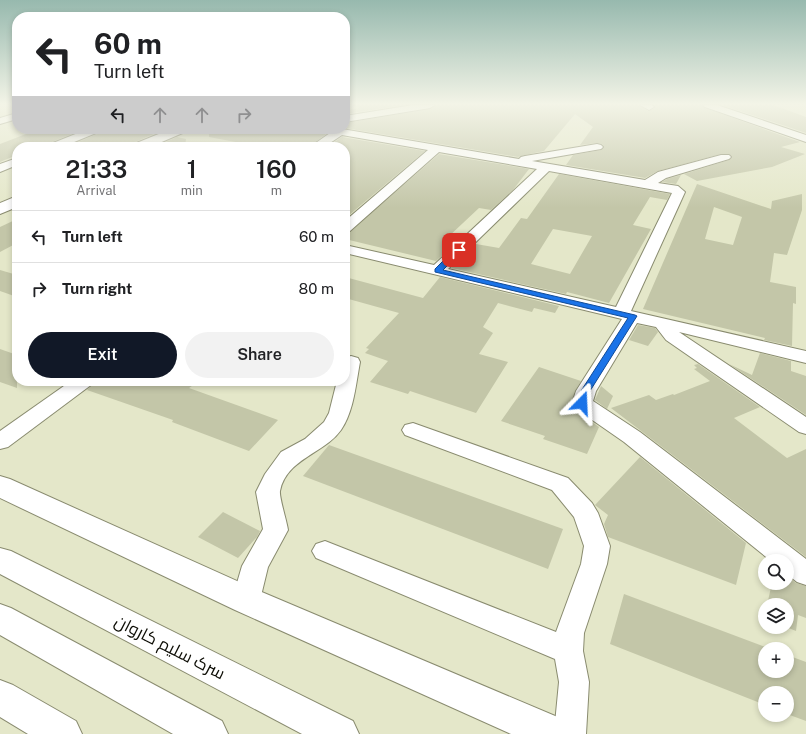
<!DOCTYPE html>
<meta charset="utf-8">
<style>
:root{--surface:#fff;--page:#f2f2f2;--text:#202124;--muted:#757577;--line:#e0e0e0;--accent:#111827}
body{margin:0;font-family:"Public Sans",Cairo,sans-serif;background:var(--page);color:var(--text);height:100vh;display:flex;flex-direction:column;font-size:15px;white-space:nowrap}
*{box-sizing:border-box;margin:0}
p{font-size:13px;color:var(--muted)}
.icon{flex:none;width:22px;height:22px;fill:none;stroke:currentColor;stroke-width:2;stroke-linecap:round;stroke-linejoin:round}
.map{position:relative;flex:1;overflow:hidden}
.panel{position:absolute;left:12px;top:142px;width:338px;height:244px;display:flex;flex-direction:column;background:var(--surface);border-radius:16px;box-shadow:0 2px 6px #0003}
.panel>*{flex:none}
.top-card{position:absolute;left:12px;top:12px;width:338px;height:122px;border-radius:16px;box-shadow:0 2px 6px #0003;background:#fff;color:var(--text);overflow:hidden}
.tools{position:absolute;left:758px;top:554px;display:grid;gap:8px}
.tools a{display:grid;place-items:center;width:36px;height:36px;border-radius:50%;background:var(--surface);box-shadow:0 2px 6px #0003;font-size:20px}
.pin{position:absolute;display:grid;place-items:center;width:34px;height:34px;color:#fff;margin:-17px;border-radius:8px;box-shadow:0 2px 6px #0006}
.me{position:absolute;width:44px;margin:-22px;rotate:21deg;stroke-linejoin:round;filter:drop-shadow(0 0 3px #0008)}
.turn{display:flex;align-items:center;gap:14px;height:84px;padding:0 16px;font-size:18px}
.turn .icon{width:52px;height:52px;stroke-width:2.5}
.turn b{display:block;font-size:28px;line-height:34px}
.lanes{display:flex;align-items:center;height:38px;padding:0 16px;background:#0003;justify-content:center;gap:20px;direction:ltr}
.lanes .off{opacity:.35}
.eta{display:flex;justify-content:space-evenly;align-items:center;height:68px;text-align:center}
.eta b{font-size:24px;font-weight:600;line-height:28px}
.action{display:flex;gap:8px;margin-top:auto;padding:8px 16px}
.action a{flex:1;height:46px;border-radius:24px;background:var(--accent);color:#fff;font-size:16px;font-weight:600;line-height:46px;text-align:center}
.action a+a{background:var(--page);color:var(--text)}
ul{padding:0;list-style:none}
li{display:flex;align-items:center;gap:12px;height:52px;padding:0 16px;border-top:1px solid var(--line)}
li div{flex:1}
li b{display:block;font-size:15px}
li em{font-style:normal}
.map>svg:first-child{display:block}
.building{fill:#c3c6a8;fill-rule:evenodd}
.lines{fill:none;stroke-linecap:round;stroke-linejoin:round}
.minor-casing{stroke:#898b6f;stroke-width:2}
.tertiary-casing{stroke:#898b6f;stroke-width:2}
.secondary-casing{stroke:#898b6f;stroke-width:2}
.primary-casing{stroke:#898b6f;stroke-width:2}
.minor{fill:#fff;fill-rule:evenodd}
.tertiary{fill:#fff;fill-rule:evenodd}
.secondary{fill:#fff;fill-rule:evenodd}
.primary{fill:#fff;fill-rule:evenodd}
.route{fill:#1a73e8;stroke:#114b97}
.labels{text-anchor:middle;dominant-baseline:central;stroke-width:3;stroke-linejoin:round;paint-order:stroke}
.near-street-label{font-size:17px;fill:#0c0c04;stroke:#fff}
</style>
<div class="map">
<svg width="806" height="734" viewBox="0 0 806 734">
<rect width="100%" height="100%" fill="#e4e7c9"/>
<g class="building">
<path d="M 352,105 L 404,105 L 345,114 L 345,111 L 358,108 Z"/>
<path d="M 436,105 L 639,105 L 648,111 L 655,108 L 654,105 L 702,105 L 705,108 L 800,142 L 781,147 L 805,154 L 772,167 L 697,181 L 684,174 L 729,160 L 732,157 L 729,154 L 721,154 L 658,171 L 645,178 L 566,165 L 573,155 L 601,150 L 604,147 L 602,144 L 597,143 L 580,145 L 593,127 L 575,114 L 544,151 L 525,155 L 518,157 L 345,128 L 345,123 L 430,109 Z"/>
<path d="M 722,105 L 773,105 L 806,117 L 806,133 Z"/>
<path d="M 39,129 L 84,129 L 47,144 L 44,147 L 17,147 L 17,155 L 0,162 L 0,144 Z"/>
<path d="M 103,129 L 131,129 L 156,133 L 133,143 L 132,147 L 66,147 L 102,132 Z"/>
<path d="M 209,129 L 309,129 L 326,134 L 309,147 L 248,147 L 246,144 L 209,137 Z"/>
<path d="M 177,137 L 186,139 L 185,147 L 154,147 Z"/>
<path d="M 342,137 L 425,151 L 348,216 L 345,216 L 345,147 L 327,147 Z"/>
<path d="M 439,154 L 529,169 L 513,190 L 491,210 L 479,208 L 447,238 L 459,240 L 436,261 L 345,239 L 345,236 Z"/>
<path d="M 559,174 L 670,194 L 667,200 L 650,197 L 633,225 L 651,229 L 609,303 L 567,292 L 566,294 L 451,268 L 476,244 L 499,248 L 521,218 L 527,219 ZM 553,229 L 592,236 L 570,274 L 531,264 Z"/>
<path d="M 681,175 L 676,184 L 662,182 L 667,179 Z"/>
<path d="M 697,184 L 771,209 L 772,201 L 802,194 L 802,210 L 787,255 L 774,253 L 770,282 L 796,287 L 796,304 L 793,303 L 792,346 L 764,340 L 765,338 L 643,309 ZM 714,207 L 742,217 L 733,245 L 705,239 Z"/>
<path d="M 17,219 L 17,243 L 0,252 L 0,227 Z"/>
<path d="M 0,270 L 17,275 L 17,297 L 0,291 Z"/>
<path d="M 345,277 L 423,298 L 440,277 L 559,306 L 555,313 L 534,308 L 532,312 L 498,303 L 483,327 L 493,333 L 479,354 L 508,362 L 476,413 L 410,391 L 408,394 L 370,382 L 388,361 L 365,353 L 369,349 L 366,348 L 399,313 L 345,298 Z"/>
<path d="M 638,325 L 655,328 L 658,332 L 648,346 L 629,340 Z"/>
<path d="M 0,349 L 17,355 L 17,388 L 0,382 Z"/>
<path d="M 760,353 L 791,361 L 791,371 L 806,376 L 806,415 L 729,364 L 752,375 Z"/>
<path d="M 698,364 L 760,407 L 734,418 L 787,458 L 806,449 L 806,557 L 611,408 L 649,395 L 656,400 L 673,394 L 674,395 L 710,381 L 694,369 L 697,368 L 694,365 Z"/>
<path d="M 539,367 L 581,381 L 575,391 L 571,404 L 574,409 L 599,427 L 587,454 L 543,439 L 545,436 L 501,421 Z"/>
<path d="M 95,381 L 199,381 L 189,388 L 278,420 L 249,451 L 172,422 L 173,420 L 87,390 Z"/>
<path d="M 601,386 L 613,396 L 607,409 L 595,400 Z"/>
<path d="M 329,445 L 563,529 L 548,569 L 303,476 Z"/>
<path d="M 640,457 L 746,543 L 736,585 L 608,537 L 604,524 L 608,515 L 595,505 Z"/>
<path d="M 223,512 L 260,531 L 257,537 L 238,558 L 198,537 Z"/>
<path d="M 787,576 L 796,583 L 806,586 L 806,618 L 798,615 L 796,631 L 786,627 L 787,627 L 787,605 L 767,605 L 772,583 L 787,583 Z"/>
<path d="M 624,594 L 771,649 L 765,649 L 765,671 L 787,671 L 787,655 L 806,662 L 806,721 L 787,714 L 787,693 L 765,693 L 765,705 L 610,644 Z"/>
</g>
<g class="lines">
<g class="minor-casing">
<g id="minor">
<path d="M 413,105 L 435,105 L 430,108 L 345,122 L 345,116 Z"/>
<path d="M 640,105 L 652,105 L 654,107 L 649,110 Z"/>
<path d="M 703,105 L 717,105 L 806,135 L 806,142 L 705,107 Z"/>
<path d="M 17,113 L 17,119 L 0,124 L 0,118 Z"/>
<path d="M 88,129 L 102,129 L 101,131 L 62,147 L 46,147 L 48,145 Z"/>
<path d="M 318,129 L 342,129 L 519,159 L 521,157 L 525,156 L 597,144 L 601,145 L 603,147 L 601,149 L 532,161 L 645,180 L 658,172 L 721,155 L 729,155 L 731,157 L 729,159 L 666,178 L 658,183 L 678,186 L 685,192 L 631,311 L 806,351 L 806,363 L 679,332 L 806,417 L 806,434 L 799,432 L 666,340 L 656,327 L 637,323 L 596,391 L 593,401 L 640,432 L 806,559 L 806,585 L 797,582 L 787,574 L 787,561 L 771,561 L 624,442 L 575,408 L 572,403 L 576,391 L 622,319 L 345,253 L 345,245 L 434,265 L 537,169 L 439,152 L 350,231 L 345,232 L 345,221 L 428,150 L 342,135 L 324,147 L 310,147 L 330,133 L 319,131 ZM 549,171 L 672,193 L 616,307 L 448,269 Z"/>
<path d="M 17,158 L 17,165 L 0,172 L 0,164 Z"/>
<path d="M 351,356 L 358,358 L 360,362 C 356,383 354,411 341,430 C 325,453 286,459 280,491 C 279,497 287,522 288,530 L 268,567 L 260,600 L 256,608 L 246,612 L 236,608 L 232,600 L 242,566 L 263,529 L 256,492 L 265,474 L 281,452 L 305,439 L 324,422 L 329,413 L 337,381 L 345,381 L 345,358 Z"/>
<path d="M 71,381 L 94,381 L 91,385 L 8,447 L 0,449 L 0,431 Z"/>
<path d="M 413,423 L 568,478 L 592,503 L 598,513 L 610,546 L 607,564 L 584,633 L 583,651 L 589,682 L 586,734 L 554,734 L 559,682 L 555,659 L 316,558 L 312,551 L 316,544 L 325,541 L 556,632 L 581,564 L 584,546 L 574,517 L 552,490 L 405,435 L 402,430 L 405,425 Z"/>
</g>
</g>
<g class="tertiary-casing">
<g id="tertiary">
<path d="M 0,476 L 10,479 L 257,590 L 567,721 L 573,734 L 511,734 L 235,610 L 0,498 Z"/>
<path d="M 0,680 L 13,685 L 76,721 L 82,734 L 28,734 L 0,717 Z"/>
</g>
</g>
<g class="secondary-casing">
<g id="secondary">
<path d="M 171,129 L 187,129 L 185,132 L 150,147 L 133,147 L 134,144 Z"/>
<path d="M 17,196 L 17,207 L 0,214 L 0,203 Z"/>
</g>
</g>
<g class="primary-casing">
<g id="primary">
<path d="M 0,548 L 11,551 L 353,721 L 359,734 L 302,734 L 0,574 Z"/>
<path d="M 0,604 L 11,608 L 222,721 L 228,734 L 173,734 L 0,635 Z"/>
</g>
</g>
<use href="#minor" class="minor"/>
<use href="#tertiary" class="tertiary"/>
<use href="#secondary" class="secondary"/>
<use href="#primary" class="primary"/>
</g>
<linearGradient id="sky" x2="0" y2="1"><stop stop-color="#97b9ae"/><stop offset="0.5" stop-color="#f3f4e7"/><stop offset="1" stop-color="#f3f4e7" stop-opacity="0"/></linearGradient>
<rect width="806" height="208" fill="url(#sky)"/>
<path class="route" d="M 456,248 L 459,248 L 463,250 L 443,270 L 635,315 L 637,316 L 590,391 L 586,405 L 582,406 L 578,403 L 581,391 L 628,318 L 435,272 L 435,269 Z"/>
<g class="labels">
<g class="near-street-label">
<text transform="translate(170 647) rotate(27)">سرک سلیم کاروان</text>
</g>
</g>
</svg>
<div class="tools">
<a><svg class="icon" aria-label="search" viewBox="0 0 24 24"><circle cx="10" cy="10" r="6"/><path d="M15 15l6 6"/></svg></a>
<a><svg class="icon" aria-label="layers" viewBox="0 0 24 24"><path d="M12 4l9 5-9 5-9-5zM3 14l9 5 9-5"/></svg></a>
<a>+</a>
<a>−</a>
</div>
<div class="pin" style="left:459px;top:250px;background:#d93025"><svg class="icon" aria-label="arrive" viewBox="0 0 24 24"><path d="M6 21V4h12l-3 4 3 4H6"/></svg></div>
<svg class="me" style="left:582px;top:403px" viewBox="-20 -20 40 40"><path d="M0-17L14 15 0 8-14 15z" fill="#1a73e8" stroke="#fff" stroke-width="4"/></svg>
<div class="top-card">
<div class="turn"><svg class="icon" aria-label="left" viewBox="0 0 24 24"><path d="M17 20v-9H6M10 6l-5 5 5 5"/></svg><div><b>60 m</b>Turn left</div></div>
<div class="lanes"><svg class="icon" aria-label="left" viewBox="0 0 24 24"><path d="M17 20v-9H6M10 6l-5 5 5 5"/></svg><svg class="icon off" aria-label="ahead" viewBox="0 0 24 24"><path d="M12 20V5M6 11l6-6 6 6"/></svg><svg class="icon off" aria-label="ahead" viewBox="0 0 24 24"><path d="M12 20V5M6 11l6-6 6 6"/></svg><svg class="icon off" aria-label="right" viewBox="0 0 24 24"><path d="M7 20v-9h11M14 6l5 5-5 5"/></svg></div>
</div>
<section class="panel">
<div class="eta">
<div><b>21:33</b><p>Arrival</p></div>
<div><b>1</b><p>min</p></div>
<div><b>160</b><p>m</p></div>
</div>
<ul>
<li><svg class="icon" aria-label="left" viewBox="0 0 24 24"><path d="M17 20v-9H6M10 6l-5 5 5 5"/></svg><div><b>Turn left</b></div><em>60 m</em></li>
<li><svg class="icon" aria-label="right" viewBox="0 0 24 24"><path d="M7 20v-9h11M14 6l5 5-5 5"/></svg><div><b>Turn right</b></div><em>80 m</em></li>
</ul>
<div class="action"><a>Exit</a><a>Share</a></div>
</section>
</div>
